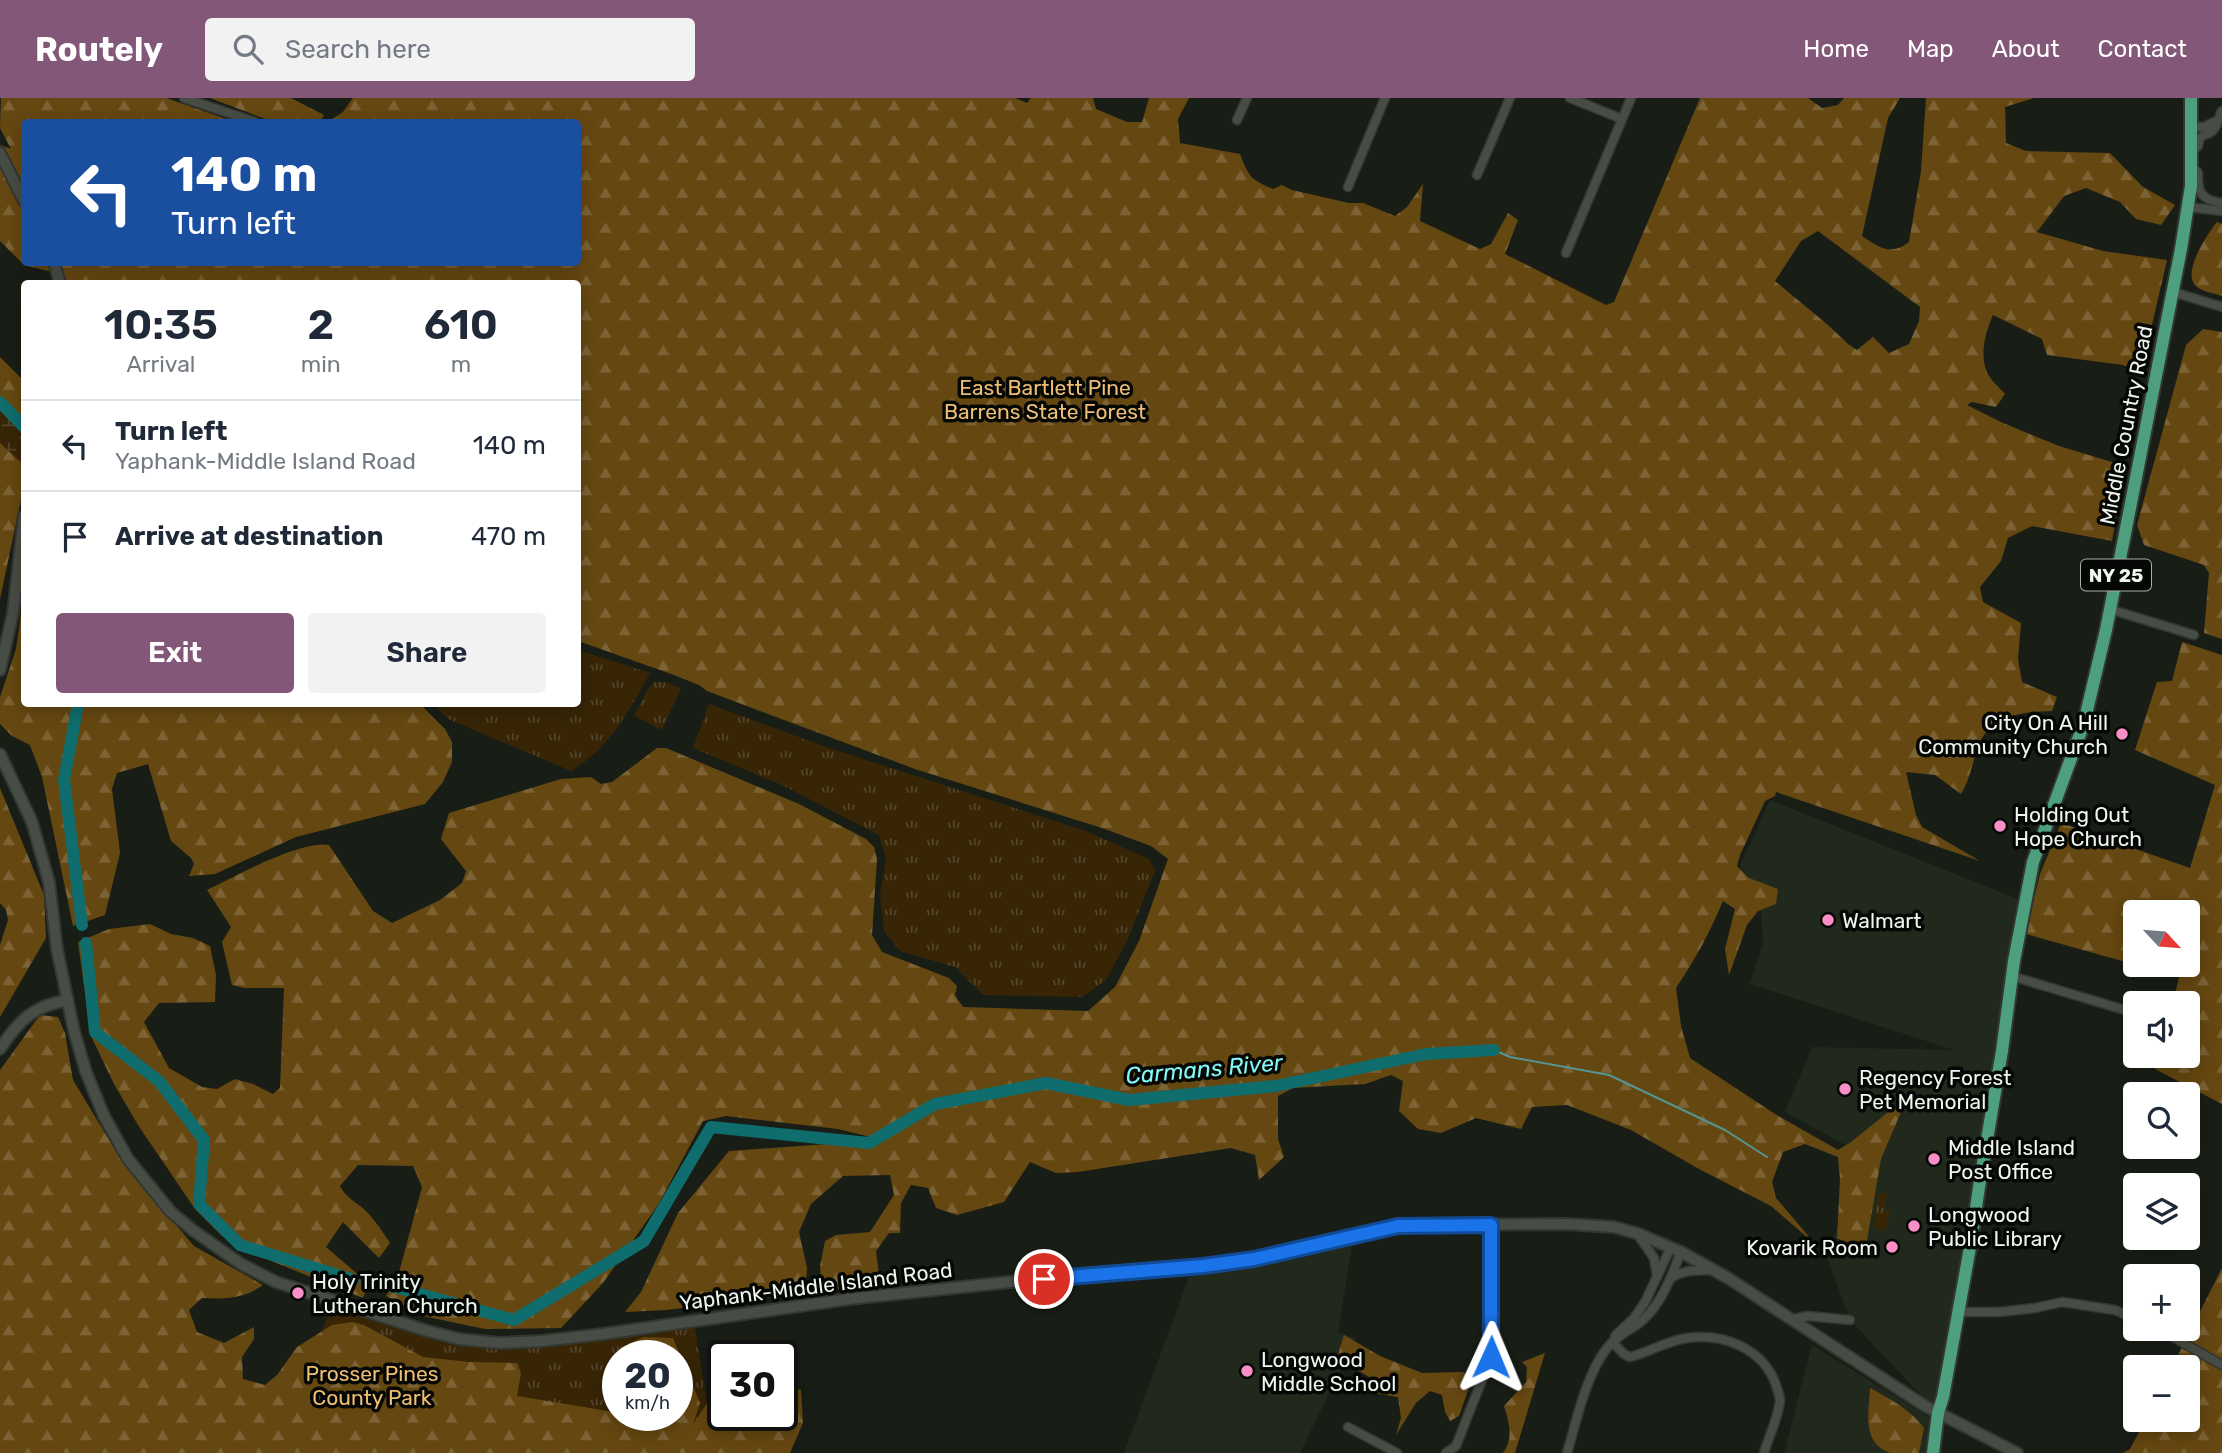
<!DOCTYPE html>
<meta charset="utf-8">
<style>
:root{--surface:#fff;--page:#f2f2f3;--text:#1f2937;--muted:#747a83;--line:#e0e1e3;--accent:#825778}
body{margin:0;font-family:Rubik,sans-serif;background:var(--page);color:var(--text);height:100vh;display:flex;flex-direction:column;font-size:26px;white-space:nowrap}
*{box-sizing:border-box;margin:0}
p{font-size:23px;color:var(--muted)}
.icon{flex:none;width:38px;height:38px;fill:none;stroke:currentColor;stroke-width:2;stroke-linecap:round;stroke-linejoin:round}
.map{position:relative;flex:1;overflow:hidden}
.side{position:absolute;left:21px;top:182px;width:560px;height:427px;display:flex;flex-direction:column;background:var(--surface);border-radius:7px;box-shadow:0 4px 18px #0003}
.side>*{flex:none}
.hud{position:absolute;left:21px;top:21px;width:560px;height:147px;border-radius:7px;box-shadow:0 4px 18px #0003;background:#1a4fa0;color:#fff;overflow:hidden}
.needle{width:46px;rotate:116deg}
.tools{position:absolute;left:2123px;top:802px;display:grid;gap:14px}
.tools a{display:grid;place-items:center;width:77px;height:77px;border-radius:7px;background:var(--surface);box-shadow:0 4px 18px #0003;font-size:35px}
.speed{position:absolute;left:602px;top:1242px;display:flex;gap:14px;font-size:35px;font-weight:700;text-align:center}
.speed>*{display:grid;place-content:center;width:91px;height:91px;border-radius:50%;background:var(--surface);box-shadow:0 4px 18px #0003;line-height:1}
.speed small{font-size:18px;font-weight:400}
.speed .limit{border:4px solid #111;border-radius:10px;background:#fff;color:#111}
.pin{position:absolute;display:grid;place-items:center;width:60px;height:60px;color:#fff;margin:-30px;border:4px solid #fff;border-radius:50%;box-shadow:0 2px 7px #0007}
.me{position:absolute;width:77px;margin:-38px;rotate:1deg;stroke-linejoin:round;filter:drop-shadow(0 0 5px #0008)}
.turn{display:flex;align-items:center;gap:24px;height:147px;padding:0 35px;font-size:32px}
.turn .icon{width:91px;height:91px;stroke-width:2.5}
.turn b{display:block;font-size:49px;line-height:60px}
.eta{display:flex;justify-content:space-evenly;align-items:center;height:119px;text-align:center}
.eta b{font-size:42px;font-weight:600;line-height:49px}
.button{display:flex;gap:14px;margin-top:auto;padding:14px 35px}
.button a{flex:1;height:80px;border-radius:7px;background:var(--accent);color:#fff;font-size:28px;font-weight:600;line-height:80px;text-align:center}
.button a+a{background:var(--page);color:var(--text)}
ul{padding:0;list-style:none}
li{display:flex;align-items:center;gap:21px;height:91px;padding:0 35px;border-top:2px solid var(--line)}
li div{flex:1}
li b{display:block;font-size:26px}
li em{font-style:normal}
header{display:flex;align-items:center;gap:42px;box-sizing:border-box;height:98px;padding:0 35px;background:var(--accent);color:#fff}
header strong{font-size:33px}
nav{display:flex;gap:38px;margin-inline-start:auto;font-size:24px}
.search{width:490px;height:63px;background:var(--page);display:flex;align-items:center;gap:18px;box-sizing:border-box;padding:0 24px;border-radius:7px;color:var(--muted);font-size:26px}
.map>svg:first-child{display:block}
.built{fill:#20291c}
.grass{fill:url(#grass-tufts);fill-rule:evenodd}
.forest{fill:url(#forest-firs);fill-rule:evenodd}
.wetland{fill:url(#wetland-marsh)}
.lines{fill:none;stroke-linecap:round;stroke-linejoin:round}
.stream{stroke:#549694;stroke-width:2}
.river{stroke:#106d6d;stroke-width:12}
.street-casing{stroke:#333732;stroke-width:11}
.secondary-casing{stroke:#333732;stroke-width:14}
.primary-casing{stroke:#333732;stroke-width:16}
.street{stroke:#474d44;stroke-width:8}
.secondary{stroke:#474d44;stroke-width:10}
.primary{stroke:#4d9f7e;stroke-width:12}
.route-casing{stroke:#114b97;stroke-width:18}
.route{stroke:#1a73e8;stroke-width:12}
.poi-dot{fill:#fa8fc7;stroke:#050705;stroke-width:2.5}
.labels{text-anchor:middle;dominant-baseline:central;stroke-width:7;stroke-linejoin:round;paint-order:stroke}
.shield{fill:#050705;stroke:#aaaeaa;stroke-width:2}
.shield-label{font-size:19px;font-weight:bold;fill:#f1f5f0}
.park-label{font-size:21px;fill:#efbe73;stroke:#050705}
.street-label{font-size:21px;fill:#f1f5f0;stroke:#050705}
.poi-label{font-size:21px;fill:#f1f5f0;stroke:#050705;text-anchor:start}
.water-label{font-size:23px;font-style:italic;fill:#82faf9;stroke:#050705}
</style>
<header>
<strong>Routely</strong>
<div class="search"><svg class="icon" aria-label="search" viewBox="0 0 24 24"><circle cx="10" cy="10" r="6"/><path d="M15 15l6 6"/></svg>Search here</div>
<nav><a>Home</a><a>Map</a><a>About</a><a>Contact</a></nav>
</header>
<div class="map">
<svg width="2222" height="1355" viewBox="0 0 2222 1355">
<defs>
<pattern id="grass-tufts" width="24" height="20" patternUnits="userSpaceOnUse" patternTransform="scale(1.75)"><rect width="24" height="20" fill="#372506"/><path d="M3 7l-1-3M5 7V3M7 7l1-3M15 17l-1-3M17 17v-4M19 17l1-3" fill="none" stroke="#54452b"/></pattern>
<pattern id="forest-firs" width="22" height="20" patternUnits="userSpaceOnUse" patternTransform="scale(1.75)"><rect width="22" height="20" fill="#654711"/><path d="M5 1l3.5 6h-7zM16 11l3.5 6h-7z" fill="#7c6234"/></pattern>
<pattern id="wetland-marsh" width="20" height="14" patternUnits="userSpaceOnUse" patternTransform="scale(1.75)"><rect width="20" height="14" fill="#372506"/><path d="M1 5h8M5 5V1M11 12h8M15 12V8" fill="none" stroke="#54452b"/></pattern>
</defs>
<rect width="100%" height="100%" fill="#181e16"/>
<g class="built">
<path d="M 1770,702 L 2025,804 L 1938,1315 L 1850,1222 L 1826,1156 L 1869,1060 L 1785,1014 L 1812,949 L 1954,952 L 1750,886 L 1763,845 L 1760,795 L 1740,768 Z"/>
<path d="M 1352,1147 L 1338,1235 L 1356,1240 L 1300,1355 L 1124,1355 L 1189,1179 L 1254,1169 Z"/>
<path d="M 1812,1247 L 1932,1321 L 1925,1355 L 1784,1355 Z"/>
</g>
<g class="grass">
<path d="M 578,552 L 650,575 C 627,615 612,648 571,673 L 448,621 L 433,606 L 578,606 Z"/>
<path d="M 654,584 L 664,584 L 681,590 L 662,632 L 634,618 L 648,591 Z"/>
<path d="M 709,606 L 826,649 L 1086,733 L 1149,761 L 1155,773 L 1128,841 L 1106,882 L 1082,899 L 983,897 L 955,869 L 900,853 L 884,833 L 880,797 L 886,760 L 879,737 L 782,687 L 693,650 Z"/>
<path d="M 1879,1095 L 1887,1096 L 1884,1112 L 1890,1113 L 1886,1132 L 1873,1130 Z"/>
<path d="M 334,1206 L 459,1241 L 511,1244 L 694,1224 L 715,1355 L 264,1355 ZM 618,1258 L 677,1258 L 677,1318 L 618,1318 Z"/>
</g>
<g class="forest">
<path d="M 1,0 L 166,0 L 235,24 L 24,24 L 24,164 L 578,164 L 578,24 L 330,24 L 329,23 L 343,14 L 353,0 L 1015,0 L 1027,5 L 1031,0 L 1093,0 L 1096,11 L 1127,24 L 1142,24 L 1149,0 L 1189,0 L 1178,21 L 1180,45 L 1240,56 C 1248,78 1251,82 1273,91 L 1282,87 L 1292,92 L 1349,105 L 1363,105 L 1395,118 L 1407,109 L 1423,86 L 1420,123 L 1480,151 L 1491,146 L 1508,115 L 1518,122 L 1505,156 L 1606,207 L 1614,204 L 1700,0 L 1808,0 L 1822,10 L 1838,7 L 1844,0 L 1900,0 L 1888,20 L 1862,138 C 1880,150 1890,158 1909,144 L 1921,73 L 1926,0 L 2034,0 L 2005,9 L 2006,45 L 2026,53 L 2110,55 L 2143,89 L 2175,107 L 2161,127 L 2136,121 L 2120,104 L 2086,90 L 2064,98 L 2037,134 L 2103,153 L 2167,162 L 2141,274 L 2123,267 L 2047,257 L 2042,241 L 1993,217 C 1986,233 1979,256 1987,274 C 1990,282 1999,289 2005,296 L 1996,309 L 1972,304 L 1967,307 L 2003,325 L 2059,348 L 2125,368 L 2112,443 L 2032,428 L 2008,440 L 2001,463 L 1980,489 L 1983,504 L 2021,525 L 2018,561 L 2022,584 L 2057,599 L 2052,613 C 2023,614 1989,617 1978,649 C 1972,666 1970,681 1961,696 L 1935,677 L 1906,674 L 1916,717 L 1922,729 L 1980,763 L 1776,694 L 1775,698 L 1765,703 L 1740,757 L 1737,768 L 1749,780 L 1778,791 L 1776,806 L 1758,813 L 1747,827 L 1729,877 L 1725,851 L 1735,811 L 1723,803 C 1710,834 1695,862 1676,890 L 1681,928 L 1690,960 L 1775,1016 L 1838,1052 L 1851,1044 L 1887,1015 L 1915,1002 L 1901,1014 L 1881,1061 L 1865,1154 L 1837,1140 L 1840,1081 L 1838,1059 L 1805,1046 L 1783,1054 L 1772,1084 L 1776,1100 L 1816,1147 L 1771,1108 L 1699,1071 L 1631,1032 L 1567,1007 L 1532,1009 L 1521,1031 L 1476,1020 L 1441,1035 L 1418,1031 L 1399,1013 L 1403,983 L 1391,977 L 1365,986 L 1293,990 L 1278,998 L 1278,1041 L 1284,1059 L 1259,1082 L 1255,1057 L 1231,1050 L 1078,1074 L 1056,1075 L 1030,1064 L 1004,1104 L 957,1117 L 936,1110 L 928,1090 L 911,1087 L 901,1105 L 900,1135 L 889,1135 L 876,1153 L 880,1185 L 822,1194 L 820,1168 L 825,1143 L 836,1137 L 870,1134 L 894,1097 L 890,1077 L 843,1078 L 811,1106 L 799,1134 L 807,1170 L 805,1195 L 666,1212 L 625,1214 L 641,1194 L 678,1115 L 729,1053 L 883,1042 L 838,1031 L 726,1018 L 703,1023 L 658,1107 L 603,1185 L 561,1230 L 485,1231 L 423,1218 L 386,1198 L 398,1178 L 422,1089 L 413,1068 L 358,1067 L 340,1088 C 345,1099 356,1104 365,1112 C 375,1122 382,1133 390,1145 L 379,1160 L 343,1124 L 326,1149 L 369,1186 L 363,1200 L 274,1164 L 221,1137 L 195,1111 L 138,1027 L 114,986 L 91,938 L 78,844 L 109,831 L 150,826 L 171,836 L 193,840 L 210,848 L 216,877 L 215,904 L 159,905 L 144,924 L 169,970 L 202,989 L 217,991 L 235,981 L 253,986 L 273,996 L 280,990 L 284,890 L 245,890 L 232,887 L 222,844 L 231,829 L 207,792 C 237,778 297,743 329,747 L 373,813 L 392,825 L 440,802 L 462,785 L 466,773 L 441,741 L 449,715 L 561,681 L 591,679 L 601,686 L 612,684 L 657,650 L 666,650 L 799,706 L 866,741 L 874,749 L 877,761 L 872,837 L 882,854 L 949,880 L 957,888 L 955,897 L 963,909 L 1088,913 L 1115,889 L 1139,843 L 1168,761 L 1151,748 L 1105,731 L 915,671 L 707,593 L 699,587 L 674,577 L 578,543 L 578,186 L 68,185 L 64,177 L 24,167 L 0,143 L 0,47 L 11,51 L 0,30 ZM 1818,133 L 1920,209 L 1919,223 L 1909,246 L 1889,255 L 1873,239 L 1857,252 L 1848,246 L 1828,227 L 1775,183 L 1801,143 Z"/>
<path d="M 210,0 L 291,0 L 324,17 L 320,24 L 273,24 Z"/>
<path d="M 2217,124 L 2222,126 L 2222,198 C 2214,195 2202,194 2196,188 C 2181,175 2208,135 2217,124 Z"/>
<path d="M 2203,231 L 2222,234 L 2222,541 L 2204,535 L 2209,475 L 2204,467 L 2144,447 L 2137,427 L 2186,247 Z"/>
<path d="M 0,259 L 24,283 L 24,398 L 21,402 L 0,501 Z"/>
<path d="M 24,494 L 24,606 L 420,606 L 445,631 L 452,644 L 452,664 L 443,684 L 425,706 L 296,739 L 215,776 L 189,778 L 194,766 L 191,760 L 171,743 L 148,666 L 117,675 L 112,691 L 120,755 L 105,817 L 73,828 L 42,679 L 30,647 L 12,638 L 0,626 L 0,599 L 16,551 Z"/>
<path d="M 2182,544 L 2222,557 L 2222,1006 L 2155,971 L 2159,957 L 2188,957 L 2188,905 L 2173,905 L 2179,879 L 2026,836 L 2040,776 L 2061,725 L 2190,770 L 2215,687 L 2135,652 L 2157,584 L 2172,583 ZM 2135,814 L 2188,814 L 2188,866 L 2135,866 Z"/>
<path d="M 0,690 L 44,797 L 46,840 L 0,919 L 0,847 L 8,822 L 6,812 L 0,805 Z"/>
<path d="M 40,917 L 58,919 L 65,935 L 73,982 L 123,1065 L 194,1148 L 263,1187 C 243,1201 225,1201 202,1200 L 189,1212 L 197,1234 L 224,1245 L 254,1229 L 254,1241 L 242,1259 L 243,1281 L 265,1287 L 277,1277 L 297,1249 L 332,1227 L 352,1224 L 364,1227 L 423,1259 L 469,1264 L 517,1265 L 521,1275 L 517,1298 L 608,1313 L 639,1326 L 641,1318 L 677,1318 L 677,1258 L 622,1258 L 619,1250 L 644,1239 L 673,1240 L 700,1305 L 693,1326 L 719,1288 L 723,1279 L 723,1318 L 782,1318 L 782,1288 L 801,1292 L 803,1325 L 790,1355 L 0,1355 L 0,972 Z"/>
<path d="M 2222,1170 L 2222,1355 L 2123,1355 L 2130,1351 L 2146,1321 L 2188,1321 L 2188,1269 L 2172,1269 Z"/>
<path d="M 1344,1237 L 1380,1258 L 1422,1275 L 1463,1274 L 1472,1281 L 1459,1318 L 1450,1323 L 1445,1314 L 1442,1297 L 1430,1293 L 1416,1305 L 1396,1337 L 1401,1320 L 1398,1299 L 1367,1294 L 1369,1279 L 1354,1270 L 1335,1266 Z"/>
<path d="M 1545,1255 L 1515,1355 L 1503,1355 C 1514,1340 1509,1324 1504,1308 L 1526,1284 L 1527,1269 L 1522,1264 Z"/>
<path d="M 1870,1290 C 1890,1301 1910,1311 1924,1330 L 1919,1355 C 1911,1355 1898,1355 1890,1355 C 1861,1345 1869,1313 1870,1290 Z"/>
</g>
<path class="wetland" d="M 0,299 L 24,320 L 24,367 L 0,345 Z"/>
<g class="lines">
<path class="stream" d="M 1494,952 L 1510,959 L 1609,977 L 1725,1032 L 1767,1059"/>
<g class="river">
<path d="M 0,304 L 24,329"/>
<path d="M 78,606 L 64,682 L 82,827"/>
<path d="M 86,845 L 95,934 L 159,983 L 204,1042 L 199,1106 L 240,1147 L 354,1182"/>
<path d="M 391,1188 L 514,1222 L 644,1143 L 711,1029 L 869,1045 L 935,1006 L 1046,985 L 1129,1002 L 1276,988 L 1426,956 L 1494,952"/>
</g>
<g class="street-casing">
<g id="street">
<path d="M 184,0 L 255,24"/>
<path d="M 1570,0 L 1622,21"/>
<path d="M 1237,22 L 1247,0"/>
<path d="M 2191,29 L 2204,29 L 2218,22"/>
<path d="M 2191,54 L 2198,48 C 2200,32 2207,40 2214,31 C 2218,27 2219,18 2222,13"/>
<path d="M 2191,67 L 2198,75 C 2197,95 2202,102 2222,105"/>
<path d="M 1477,77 L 1510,0"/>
<path d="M 1348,89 L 1385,0"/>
<path d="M 2188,109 L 2222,113"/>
<path d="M 1566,155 L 1631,0"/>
<path d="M 2173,194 L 2222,209"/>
<path d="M 2109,511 L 2194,537"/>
<path d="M 2011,878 L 2135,915"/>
<path d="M 1638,1137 L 1654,1160 L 1657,1178"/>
<path d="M 1671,1180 C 1684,1171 1697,1173 1712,1172"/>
<path d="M 1959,1214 L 1999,1214 L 2035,1210 L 2062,1204 L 2115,1212 L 2135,1221"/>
<path d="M 1793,1221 L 1808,1218 L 1850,1222"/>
<path d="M 2157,1230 L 2222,1267"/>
<path d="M 1615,1238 L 1634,1220 L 1645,1204 L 1671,1149"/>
<path d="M 1612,1244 L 1624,1256 L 1630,1259 C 1649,1254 1667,1243 1687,1240 C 1723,1235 1763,1250 1776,1287 C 1777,1292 1780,1297 1780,1303 C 1778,1320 1769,1338 1764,1355"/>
<path d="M 1348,1329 L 1397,1355"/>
<path d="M 1446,1355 L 1456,1348 L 1491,1259 L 1491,1127"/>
<path d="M 1567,1355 C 1577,1321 1586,1277 1607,1250 C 1617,1237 1634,1231 1645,1220 C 1663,1203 1672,1176 1681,1154"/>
</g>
</g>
<g class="secondary-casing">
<g id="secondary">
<path d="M 0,55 L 24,103"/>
<path d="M 54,164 L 60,186"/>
<path d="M 0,572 L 13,515 L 24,418"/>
<path d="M 0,656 L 32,724 L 49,784 L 57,851 L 74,933 L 86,974 L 104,1018 L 128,1061 L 171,1114 L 194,1133 L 241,1166 L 276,1184 L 424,1232 L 459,1241 L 500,1245 L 542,1243 L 603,1236 L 849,1201 L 1095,1175 L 1232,1164 L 1254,1161 L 1398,1127 L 1567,1126 L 1614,1129 L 1639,1136 L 1681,1154 L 1728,1180 L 1925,1308 L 2017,1355"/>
<path d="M 0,951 C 19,922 33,908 68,902"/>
</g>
</g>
<g class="primary-casing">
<path id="primary" d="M 1933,1355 L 1938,1315 L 1943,1299 L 1971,1144 L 1979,1089 L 2002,953 L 2014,863 L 2033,764 L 2084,625 L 2106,532 L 2181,151 L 2191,88 L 2191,0"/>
</g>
<use href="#street" class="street"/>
<use href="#secondary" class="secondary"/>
<use href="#primary" class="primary"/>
</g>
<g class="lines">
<g class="route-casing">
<path id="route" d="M 1044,1181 L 1203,1168 L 1254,1161 L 1398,1128 L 1491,1127 L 1491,1259"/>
</g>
<use href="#route" class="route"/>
</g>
<g class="poi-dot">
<circle cx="2122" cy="636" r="7"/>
<circle cx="2000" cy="728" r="7"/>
<circle cx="1828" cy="822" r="7"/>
<circle cx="1845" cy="991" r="7"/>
<circle cx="1934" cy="1061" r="7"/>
<circle cx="1914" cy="1128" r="7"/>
<circle cx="1892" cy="1149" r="7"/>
<circle cx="298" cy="1195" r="7"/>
<circle cx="1247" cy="1273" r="7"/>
</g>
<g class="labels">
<rect class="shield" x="2081" y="461.5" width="70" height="31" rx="5"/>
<g class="shield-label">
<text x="2116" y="477">NY 25</text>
</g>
<g class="park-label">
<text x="1045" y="289">East Bartlett Pine<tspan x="1045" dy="24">Barrens State Forest</tspan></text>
<text x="372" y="1275">Prosser Pines<tspan x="372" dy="24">County Park</tspan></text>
</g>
<g class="street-label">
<text transform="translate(2126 327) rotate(-79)">Middle Country Road</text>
<text transform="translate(816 1188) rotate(-7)">Yaphank-Middle Island Road</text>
</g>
<g class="poi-label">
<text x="2108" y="624" text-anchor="end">City On A Hill<tspan x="2108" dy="24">Community Church</tspan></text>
<text x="2014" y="716">Holding Out<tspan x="2014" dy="24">Hope Church</tspan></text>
<text x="1842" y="822">Walmart</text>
<text x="1859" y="979">Regency Forest<tspan x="1859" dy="24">Pet Memorial</tspan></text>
<text x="1948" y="1049">Middle Island<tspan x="1948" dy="24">Post Office</tspan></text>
<text x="1928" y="1116">Longwood<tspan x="1928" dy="24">Public Library</tspan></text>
<text x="1878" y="1149" text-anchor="end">Kovarik Room</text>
<text x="312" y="1183">Holy Trinity<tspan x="312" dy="24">Lutheran Church</tspan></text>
<text x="1261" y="1261">Longwood<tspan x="1261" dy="24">Middle School</tspan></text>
</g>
<g class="water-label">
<text transform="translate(1204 971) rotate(-5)">Carmans River</text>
</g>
</g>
</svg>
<div class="tools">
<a><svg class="needle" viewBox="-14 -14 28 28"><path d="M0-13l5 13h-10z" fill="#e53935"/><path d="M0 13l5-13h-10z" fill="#747a83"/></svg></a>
<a><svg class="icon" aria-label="sound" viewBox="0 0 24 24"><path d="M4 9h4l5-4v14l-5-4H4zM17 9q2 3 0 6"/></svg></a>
<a><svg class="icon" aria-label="search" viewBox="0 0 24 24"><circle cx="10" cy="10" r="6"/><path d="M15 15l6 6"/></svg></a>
<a><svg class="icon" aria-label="layers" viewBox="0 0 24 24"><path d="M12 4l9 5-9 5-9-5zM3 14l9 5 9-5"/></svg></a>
<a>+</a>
<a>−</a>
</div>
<div class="speed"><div>20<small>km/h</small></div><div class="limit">30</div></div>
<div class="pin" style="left:1044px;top:1181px;background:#d93025"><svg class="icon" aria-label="arrive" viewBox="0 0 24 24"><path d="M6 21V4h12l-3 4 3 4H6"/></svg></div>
<svg class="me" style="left:1491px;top:1259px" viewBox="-20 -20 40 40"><path d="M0-17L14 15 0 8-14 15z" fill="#1a73e8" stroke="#fff" stroke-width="4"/></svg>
<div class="hud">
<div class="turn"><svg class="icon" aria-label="left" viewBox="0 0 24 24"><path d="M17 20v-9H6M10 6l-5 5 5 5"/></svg><div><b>140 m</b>Turn left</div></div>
</div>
<section class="side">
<div class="eta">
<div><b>10:35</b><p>Arrival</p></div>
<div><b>2</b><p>min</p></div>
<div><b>610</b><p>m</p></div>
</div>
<ul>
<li><svg class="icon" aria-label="left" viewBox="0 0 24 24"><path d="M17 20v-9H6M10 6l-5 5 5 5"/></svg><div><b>Turn left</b><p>Yaphank-Middle Island Road</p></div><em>140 m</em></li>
<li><svg class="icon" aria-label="arrive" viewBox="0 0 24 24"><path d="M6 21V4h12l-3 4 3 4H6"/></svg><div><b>Arrive at destination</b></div><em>470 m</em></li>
</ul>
<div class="button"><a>Exit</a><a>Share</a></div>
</section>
</div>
